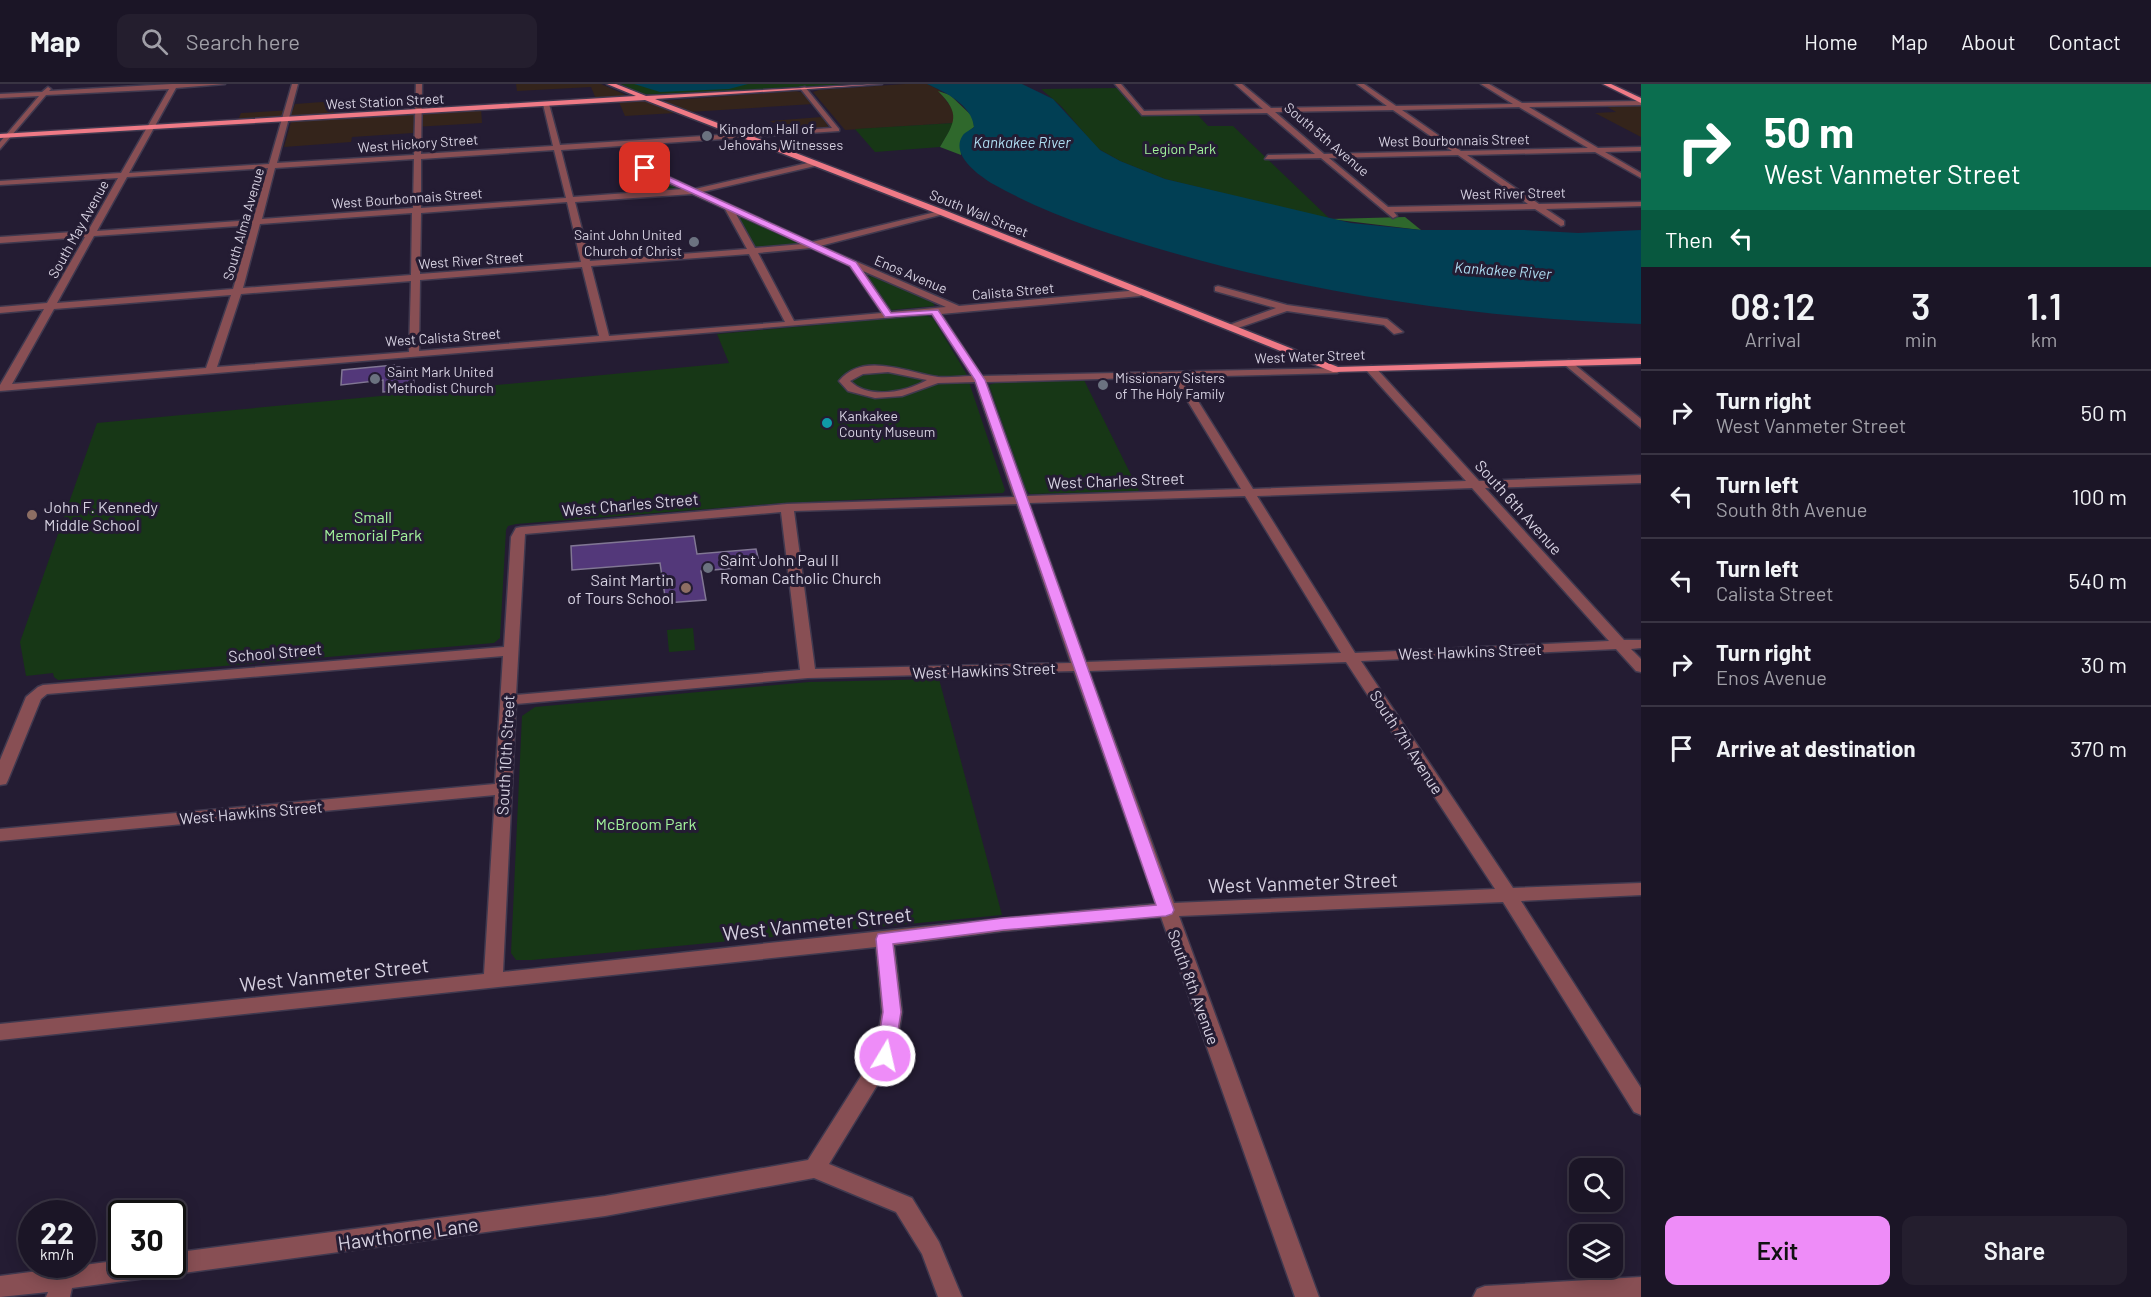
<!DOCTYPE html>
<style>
:root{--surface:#1b1526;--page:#241e2e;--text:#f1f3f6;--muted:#a09fa7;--line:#393443;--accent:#ee8cf8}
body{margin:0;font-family:Barlow,sans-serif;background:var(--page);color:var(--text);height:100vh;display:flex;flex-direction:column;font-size:22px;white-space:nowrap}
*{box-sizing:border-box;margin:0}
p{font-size:20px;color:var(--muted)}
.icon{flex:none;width:33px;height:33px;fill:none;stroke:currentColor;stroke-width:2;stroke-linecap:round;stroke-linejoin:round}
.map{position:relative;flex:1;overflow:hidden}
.details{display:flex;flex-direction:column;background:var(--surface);width:510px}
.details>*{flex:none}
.banner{background:#0b6e4f;color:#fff;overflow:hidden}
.buttons{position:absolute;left:1569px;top:1074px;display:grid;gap:12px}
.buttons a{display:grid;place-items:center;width:54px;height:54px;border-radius:12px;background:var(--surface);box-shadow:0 3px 15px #0003,0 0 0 2px var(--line);font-size:30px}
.speed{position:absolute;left:18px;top:1116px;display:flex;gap:12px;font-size:30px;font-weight:700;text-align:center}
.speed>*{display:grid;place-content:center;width:78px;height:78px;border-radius:50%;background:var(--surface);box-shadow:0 3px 15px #0003,0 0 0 2px var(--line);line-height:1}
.speed small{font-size:15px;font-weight:400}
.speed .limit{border:3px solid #111;border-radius:9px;background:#fff;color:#111}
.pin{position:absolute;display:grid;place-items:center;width:51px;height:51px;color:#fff;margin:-26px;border-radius:12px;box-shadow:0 3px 9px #0006}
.me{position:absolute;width:66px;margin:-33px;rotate:9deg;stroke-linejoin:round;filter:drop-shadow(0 0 4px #0008)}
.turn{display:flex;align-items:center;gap:21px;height:126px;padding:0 24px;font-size:27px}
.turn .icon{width:78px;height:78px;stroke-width:2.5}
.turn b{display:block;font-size:42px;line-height:51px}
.then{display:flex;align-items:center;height:57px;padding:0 24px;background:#0003;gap:12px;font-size:22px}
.eta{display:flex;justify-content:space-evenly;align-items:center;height:102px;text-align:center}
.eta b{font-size:36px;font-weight:600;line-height:42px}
.cta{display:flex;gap:12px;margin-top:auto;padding:12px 24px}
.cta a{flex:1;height:69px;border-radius:12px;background:var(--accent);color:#111;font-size:24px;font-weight:600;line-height:69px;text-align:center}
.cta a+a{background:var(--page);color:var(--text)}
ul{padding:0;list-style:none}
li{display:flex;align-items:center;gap:18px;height:84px;padding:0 24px;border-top:2px solid var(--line)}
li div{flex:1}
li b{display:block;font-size:22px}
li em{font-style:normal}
header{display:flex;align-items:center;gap:36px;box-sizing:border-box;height:84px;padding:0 30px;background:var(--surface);border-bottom:2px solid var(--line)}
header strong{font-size:28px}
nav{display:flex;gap:33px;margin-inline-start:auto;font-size:21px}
.search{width:420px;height:54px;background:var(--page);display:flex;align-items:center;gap:15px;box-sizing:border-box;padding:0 21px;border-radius:12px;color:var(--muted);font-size:22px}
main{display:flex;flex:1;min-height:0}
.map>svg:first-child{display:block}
.commercial{fill:#34241b}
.green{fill:#173716}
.forest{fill:#2f682c}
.water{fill:#013f54}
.building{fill:#53387a;stroke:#817794;stroke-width:1.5}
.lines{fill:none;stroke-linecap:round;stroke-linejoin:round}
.minor-casing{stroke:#40394f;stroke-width:3}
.major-casing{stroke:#40394f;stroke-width:3}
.minor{fill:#884f54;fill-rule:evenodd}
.major{fill:#ef7a86;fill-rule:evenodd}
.route{fill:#ee8cf8;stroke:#9b5ba1;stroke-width:1.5}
.worship-dot{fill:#6b7280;stroke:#241c33;stroke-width:2}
.culture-dot{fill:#0f9aa8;stroke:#241c33;stroke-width:2}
.education-dot{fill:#8d6e63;stroke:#241c33;stroke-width:2}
.labels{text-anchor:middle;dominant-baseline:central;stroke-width:6;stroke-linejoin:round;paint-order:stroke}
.far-street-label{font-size:14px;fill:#d5d0e0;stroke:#241c33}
.far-poi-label{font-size:14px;fill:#d5d0e0;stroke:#241c33;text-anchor:start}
.far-park-label{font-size:14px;fill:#a2f29c;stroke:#241c33}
.far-water-label{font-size:15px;font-style:italic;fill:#afddf2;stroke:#241c33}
.street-label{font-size:16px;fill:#d5d0e0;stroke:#241c33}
.poi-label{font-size:16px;fill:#d5d0e0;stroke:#241c33;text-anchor:start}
.park-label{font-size:16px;fill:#a2f29c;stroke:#241c33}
.near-street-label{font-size:20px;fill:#d5d0e0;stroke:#241c33}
</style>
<header>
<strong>Map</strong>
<div class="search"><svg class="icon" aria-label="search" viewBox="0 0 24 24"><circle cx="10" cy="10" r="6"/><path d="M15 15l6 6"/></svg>Search here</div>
<nav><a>Home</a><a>Map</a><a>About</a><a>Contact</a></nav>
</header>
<main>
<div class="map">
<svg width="1641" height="1213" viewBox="0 0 1641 1213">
<rect width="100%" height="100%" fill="#241c33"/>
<g class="commercial">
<path d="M 516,0 L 601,0 L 628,12 L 596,15 L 591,3 L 517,7 Z"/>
<path d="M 905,0 L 927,0 L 941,7 L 939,7 L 954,27 L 954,39 L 845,46 L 813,8 L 819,6 Z"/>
<path d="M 796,7 L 804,9 L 813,20 L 690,28 L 661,17 Z"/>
<path d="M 336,17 L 333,34 L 481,25 L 482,39 L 414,43 L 413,49 L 352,53 L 351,58 L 284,63 L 292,34 L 238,36 L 241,29 L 293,26 L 295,20 Z"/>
<path d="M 645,17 L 648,18 L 675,29 L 625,32 L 619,18 Z"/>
<path d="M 1604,21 L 1641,21 L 1641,53 L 1595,29 L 1616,28 Z"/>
<path d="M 822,33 L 830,45 L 791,48 L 770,37 Z"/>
</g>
<g class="green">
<path d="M 620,0 L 848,0 L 659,11 L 644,10 Z"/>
<path d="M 1118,4 L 1140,30 L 1196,29 L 1208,42 L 1233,42 L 1330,135 L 1165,95 L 1120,77 L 1097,64 L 1061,22 L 1041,5 Z"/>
<path d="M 954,39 L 940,63 L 875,68 L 855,45 Z"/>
<path d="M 638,87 L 684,105 L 647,108 Z"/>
<path d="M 739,133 L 743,133 L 803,161 L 754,164 Z"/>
<path d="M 867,192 L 876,193 L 932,218 L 935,222 L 891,226 Z"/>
<path d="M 925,231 L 933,234 L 966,289 L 1005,406 L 1003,409 L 784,419 L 516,440 L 508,442 L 506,446 L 500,554 L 494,559 L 58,596 L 54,593 L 53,589 L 26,592 L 20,558 L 97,339 L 729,279 L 717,250 Z"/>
<path d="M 1084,296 L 1139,407 L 1030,410 L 1025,404 L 989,301 L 998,298 Z"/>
<path d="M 693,544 L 695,566 L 669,568 L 667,546 Z"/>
<path d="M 939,595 L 1002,831 L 532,876 L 516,876 L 511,869 L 522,632 L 535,623 L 809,598 Z"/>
</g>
<g class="forest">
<path d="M 938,7 L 950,11 L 973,33 L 974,43 C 962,52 961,56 961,71 L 940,63 C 955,38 961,30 938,7 Z"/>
<path d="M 1405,133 L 1421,146 L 1330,135 Z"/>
</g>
<g class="water">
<path d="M 634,0 L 748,0 L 729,5 L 660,8 Z"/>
<path d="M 927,0 L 1022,0 L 1053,15 L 1100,66 L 1120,77 L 1165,95 L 1351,139 L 1421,146 L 1524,146 L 1578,149 L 1641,146 L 1641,240 C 1483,234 1323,212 1170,168 C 1109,150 1048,131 993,100 C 980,92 949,71 963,51 C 965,48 971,46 974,43 C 972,21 945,8 927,0 Z"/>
</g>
<g class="building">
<path d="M 394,281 L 394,283 L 401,283 L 401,285 L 413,284 L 414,301 L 410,301 L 410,306 L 383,308 L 383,296 L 341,301 L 342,286 Z"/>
<path d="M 694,452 L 697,470 L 756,465 L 760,482 L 701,487 L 706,516 L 666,519 L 660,479 L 572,486 L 571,462 Z"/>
</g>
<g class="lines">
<g class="minor-casing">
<g id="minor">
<path d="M 172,0 L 225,0 L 176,4 L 129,89 L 269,80 L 292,0 L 298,0 L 277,79 L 414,71 L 416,0 L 422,0 L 421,70 L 553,62 L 543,20 L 546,18 L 549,20 L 560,61 L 832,44 L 800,4 L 805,3 L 839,45 L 839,47 L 561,66 L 573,113 L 683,105 L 630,84 L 630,80 L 648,83 L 695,105 L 812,78 L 816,80 L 815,82 L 702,108 L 812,158 L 944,126 L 944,130 L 820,162 L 959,222 L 1140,206 L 1145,209 L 1140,212 L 941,230 L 982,292 L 1341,284 L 1342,286 L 1337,289 L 1183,293 L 1253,405 L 1466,397 L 1367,287 L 1366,285 L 1371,282 L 1375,283 L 1479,397 L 1641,391 L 1641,399 L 1485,404 L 1624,556 L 1641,556 L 1641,564 L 1631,565 L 1641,575 L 1641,588 L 1636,587 L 1616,565 L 1361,577 L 1513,804 L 1641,799 L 1641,811 L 1521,817 L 1641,1004 L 1641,1031 L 1634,1028 L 1503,818 L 1179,832 L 1319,1213 L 1295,1213 L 1161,833 L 1003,847 L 894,861 L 902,928 L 895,972 L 829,1080 L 912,1114 L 939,1158 L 962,1213 L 938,1213 L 922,1170 L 896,1128 L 814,1094 L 605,1132 L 72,1204 L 70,1213 L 46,1213 L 48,1208 L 0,1213 L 0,1192 L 122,1176 L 122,1180 L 172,1180 L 172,1169 L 605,1112 L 808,1076 L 875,970 L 882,928 L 876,863 L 0,956 L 0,940 L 484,890 L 495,711 L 0,757 L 0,745 L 495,700 L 503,572 L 47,610 L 41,615 L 8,696 L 6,700 L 0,701 L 0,676 L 26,613 L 38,603 L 43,601 L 504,563 L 511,453 L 516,444 L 521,443 L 787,420 L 1014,413 L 975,298 L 938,299 L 902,312 L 875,314 L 848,307 L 839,297 C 863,267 908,289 938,293 C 949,294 961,292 972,292 L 932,230 L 0,307 L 0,301 L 44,225 L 0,229 L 0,223 L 47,219 L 85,153 L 0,159 L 0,153 L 88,147 L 118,94 L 0,101 L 0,97 L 121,89 L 169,5 L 46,11 L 0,65 L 0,58 L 39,12 L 0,14 L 0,10 L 42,8 L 48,3 L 51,5 L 49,7 ZM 554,66 L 566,114 L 421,124 L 421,75 ZM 414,75 L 413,124 L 262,135 L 275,84 ZM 268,84 L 253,136 L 97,147 L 127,93 ZM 692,110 L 725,125 L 747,165 L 590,177 L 575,118 ZM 567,118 L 581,178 L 420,190 L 421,129 ZM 412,129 L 411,191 L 243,204 L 260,140 ZM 736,130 L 803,160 L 755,164 ZM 252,141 L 233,205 L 57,219 L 94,152 ZM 811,164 L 850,182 L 882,229 L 794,237 L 758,169 ZM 749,170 L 785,238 L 609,252 L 591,182 ZM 582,183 L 599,252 L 419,267 L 420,196 ZM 863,187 L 946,223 L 891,228 ZM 411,197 L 409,268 L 217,283 L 241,210 ZM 231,211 L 206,284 L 12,300 L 54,225 ZM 888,288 L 927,296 C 906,308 869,316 850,297 L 863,290 ZM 1173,293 L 1241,405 L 1027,412 L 986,298 ZM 1472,404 L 1609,557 L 1355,569 L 1257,412 ZM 1245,412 L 1341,569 L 1086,578 L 1029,419 ZM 1017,420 L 1071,579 L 815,585 L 794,427 ZM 781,428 L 800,586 L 516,611 L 525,450 ZM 1346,578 L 1495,805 L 1174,819 L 1089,587 ZM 1074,587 L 1156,820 C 938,839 721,865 503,888 L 516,620 L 808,594 Z"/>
<path d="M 1115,0 L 1121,0 L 1144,27 L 1263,25 L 1235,0 L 1242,0 L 1271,24 L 1387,22 L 1357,0 L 1364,0 L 1396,22 L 1513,20 L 1481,0 L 1489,0 L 1522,19 L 1641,17 L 1641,21 L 1529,23 L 1598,64 L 1641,63 L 1641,67 L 1605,68 L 1641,89 L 1641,94 L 1595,68 L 1467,71 L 1539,120 L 1641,118 L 1641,122 L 1546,125 L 1564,137 L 1564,141 L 1561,142 L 1535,125 L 1394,128 L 1397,132 L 1393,134 L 1321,74 L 1265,75 L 1268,71 L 1315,70 L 1267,29 L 1142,31 ZM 1519,23 L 1588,64 L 1461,67 L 1402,26 ZM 1393,26 L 1452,67 L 1324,70 L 1275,28 ZM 1458,71 L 1528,120 L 1388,123 L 1329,74 Z"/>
<path d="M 1218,202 L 1287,221 L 1387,235 L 1403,248 L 1394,250 L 1384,241 L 1287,227 L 1232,246 L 1227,243 L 1229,241 L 1276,224 L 1215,207 L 1215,203 Z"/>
<path d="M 1569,276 L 1641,335 L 1641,344 L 1565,281 L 1565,277 Z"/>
<path d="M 1641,1193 L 1641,1213 L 1473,1213 L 1477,1205 L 1485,1202 Z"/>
</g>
</g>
<g class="major-casing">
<g id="major">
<path d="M 607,0 L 616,0 L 646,12 L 882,0 L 655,15 L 944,126 L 1338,283 L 1641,274 L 1641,280 L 1333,288 L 938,130 L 645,16 L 0,54 L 0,50 L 636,12 Z"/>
<path d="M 1603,0 L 1611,0 L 1641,14 L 1641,19 Z"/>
</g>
</g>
<use href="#minor" class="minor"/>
<use href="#major" class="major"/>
</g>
<path class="route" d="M 642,83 L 647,83 L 856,178 L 891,229 L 938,226 L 985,296 L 1174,826 L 1172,830 L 1166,832 L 1003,846 L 893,860 L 901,928 L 894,972 L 892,977 L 885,979 L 879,977 L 876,972 L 883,928 L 876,855 L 878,850 L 1003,834 L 1156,821 L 975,296 L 932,230 L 885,233 L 850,182 L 642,86 Z"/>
<g class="worship-dot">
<circle cx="707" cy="52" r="6"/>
<circle cx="694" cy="158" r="6"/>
<circle cx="375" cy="295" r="6"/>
<circle cx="1103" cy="301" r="6"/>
<circle cx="708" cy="484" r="6"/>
</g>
<circle class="culture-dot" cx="827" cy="339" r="6"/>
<g class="education-dot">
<circle cx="32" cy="431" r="6"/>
<circle cx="686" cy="504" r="6"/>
</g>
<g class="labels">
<g class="far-street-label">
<text transform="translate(385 17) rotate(-3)">West Station Street</text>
<text transform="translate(1327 55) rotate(40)">South 5th Avenue</text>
<text transform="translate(1454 56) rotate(-1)">West Bourbonnais Street</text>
<text transform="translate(418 59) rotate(-4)">West Hickory Street</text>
<text transform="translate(1513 109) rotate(-1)">West River Street</text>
<text transform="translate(407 114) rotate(-4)">West Bourbonnais Street</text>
<text transform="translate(979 129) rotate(22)">South Wall Street</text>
<text transform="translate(243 140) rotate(-74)">South Alma Avenue</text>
<text transform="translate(78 145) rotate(-61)">South May Avenue</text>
<text transform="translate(471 176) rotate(-4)">West River Street</text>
<text transform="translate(911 190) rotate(23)">Enos Avenue</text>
<text transform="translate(1013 207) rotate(-5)">Calista Street</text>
<text transform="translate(443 253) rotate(-4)">West Calista Street</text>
<text transform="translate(1310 272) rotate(-2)">West Water Street</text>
</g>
<g class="far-poi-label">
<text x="719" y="44">Kingdom Hall of<tspan x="719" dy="16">Jehovahs Witnesses</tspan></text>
<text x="682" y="150" text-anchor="end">Saint John United<tspan x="682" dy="16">Church of Christ</tspan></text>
<text x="387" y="287">Saint Mark United<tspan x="387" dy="16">Methodist Church</tspan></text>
<text x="1115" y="293">Missionary Sisters<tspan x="1115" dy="16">of The Holy Family</tspan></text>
<text x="839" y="331">Kankakee<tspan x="839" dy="16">County Museum</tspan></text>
</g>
<g class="far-park-label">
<text x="1180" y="64">Legion Park</text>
</g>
<g class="far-water-label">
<text x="1022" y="58">Kankakee River</text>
<text transform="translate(1503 186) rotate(4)">Kankakee River</text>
</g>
<g class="street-label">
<text transform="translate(1116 396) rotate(-2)">West Charles Street</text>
<text transform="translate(630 420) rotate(-5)">West Charles Street</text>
<text transform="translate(1519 423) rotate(48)">South 6th Avenue</text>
<text transform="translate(1470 567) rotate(-2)">West Hawkins Street</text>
<text transform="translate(275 568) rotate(-5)">School Street</text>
<text transform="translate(984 586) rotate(-2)">West Hawkins Street</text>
<text transform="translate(1407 658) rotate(57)">South 7th Avenue</text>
<text transform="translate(505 671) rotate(-87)">South 10th Street</text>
<text transform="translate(251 728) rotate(-5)">West Hawkins Street</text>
<text transform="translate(1194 903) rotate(70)">South 8th Avenue</text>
</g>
<g class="poi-label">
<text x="44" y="422">John F. Kennedy<tspan x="44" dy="18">Middle School</tspan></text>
<text x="720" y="475">Saint John Paul II<tspan x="720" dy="18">Roman Catholic Church</tspan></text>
<text x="674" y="495" text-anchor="end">Saint Martin<tspan x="674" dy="18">of Tours School</tspan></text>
</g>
<g class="park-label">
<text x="373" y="432">Small<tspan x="373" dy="18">Memorial Park</tspan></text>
<text x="646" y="739">McBroom Park</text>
</g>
<g class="near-street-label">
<text transform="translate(1303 798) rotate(-2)">West Vanmeter Street</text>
<text transform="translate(817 839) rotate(-6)">West Vanmeter Street</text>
<text transform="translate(334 890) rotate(-6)">West Vanmeter Street</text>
<text transform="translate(408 1149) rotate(-8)">Hawthorne Lane</text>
</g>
</g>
</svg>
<div class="buttons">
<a><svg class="icon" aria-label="search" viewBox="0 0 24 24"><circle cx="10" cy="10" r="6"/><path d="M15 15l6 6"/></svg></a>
<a><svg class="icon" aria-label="layers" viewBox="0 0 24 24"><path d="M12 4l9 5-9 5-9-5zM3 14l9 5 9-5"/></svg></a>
</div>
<div class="speed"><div>22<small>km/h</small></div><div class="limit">30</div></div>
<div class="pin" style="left:645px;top:84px;background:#d93025"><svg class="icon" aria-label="arrive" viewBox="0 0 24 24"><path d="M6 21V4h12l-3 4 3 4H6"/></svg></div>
<svg class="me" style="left:885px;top:972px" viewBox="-20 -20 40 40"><circle r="17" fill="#ee8cf8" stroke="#fff" stroke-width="3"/><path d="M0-11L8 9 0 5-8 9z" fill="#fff"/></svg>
</div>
<section class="details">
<div class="banner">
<div class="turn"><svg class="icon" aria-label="right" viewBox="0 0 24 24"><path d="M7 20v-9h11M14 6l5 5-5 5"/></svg><div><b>50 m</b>West Vanmeter Street</div></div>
<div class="then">Then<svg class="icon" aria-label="left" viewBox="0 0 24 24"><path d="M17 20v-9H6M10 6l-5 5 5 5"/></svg></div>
</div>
<div class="eta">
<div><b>08:12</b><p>Arrival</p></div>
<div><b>3</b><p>min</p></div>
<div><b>1.1</b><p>km</p></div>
</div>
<ul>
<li><svg class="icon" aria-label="right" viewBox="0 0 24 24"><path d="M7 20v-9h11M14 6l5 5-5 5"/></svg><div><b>Turn right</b><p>West Vanmeter Street</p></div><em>50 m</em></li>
<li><svg class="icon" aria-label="left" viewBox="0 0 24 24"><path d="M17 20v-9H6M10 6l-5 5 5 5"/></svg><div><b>Turn left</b><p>South 8th Avenue</p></div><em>100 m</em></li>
<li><svg class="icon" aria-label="left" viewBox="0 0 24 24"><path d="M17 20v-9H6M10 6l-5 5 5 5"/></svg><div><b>Turn left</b><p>Calista Street</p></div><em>540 m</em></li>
<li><svg class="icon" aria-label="right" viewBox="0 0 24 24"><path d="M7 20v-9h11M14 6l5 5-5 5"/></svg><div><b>Turn right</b><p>Enos Avenue</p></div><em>30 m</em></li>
<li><svg class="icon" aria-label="arrive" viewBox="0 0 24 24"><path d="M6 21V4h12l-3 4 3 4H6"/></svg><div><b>Arrive at destination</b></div><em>370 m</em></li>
</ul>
<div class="cta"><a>Exit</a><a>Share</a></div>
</section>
</main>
